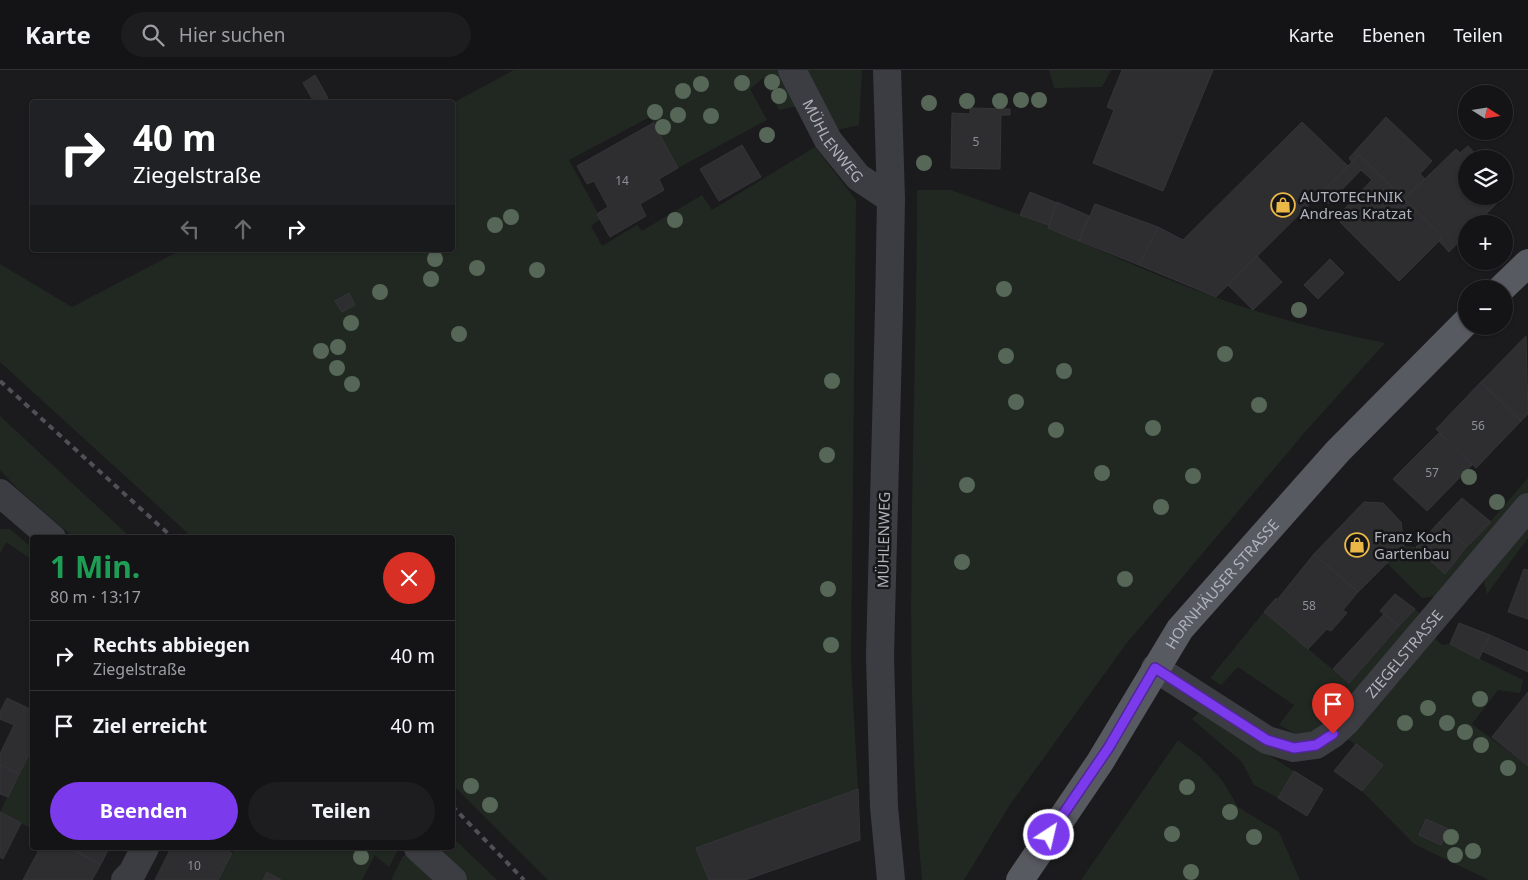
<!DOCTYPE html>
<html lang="de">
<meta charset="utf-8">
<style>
:root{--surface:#141416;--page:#1d1d1f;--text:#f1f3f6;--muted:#9d9ea1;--line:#333335;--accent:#7c3aed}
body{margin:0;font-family:"Noto Sans",sans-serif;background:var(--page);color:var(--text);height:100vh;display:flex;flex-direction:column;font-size:19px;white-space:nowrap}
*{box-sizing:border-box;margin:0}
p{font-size:16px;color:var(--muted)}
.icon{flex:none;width:28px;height:28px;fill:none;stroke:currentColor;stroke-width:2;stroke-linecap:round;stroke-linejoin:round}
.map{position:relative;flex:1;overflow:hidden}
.drawer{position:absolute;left:30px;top:465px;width:425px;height:315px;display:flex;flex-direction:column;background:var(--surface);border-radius:5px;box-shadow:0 1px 4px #0004,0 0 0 1px var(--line)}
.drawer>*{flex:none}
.hud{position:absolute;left:30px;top:30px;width:425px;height:152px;border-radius:5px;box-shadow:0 1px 4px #0004,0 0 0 1px var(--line);background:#202124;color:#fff;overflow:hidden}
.needle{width:32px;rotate:102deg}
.controls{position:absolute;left:1458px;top:15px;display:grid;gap:10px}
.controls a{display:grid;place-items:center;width:55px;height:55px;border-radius:50%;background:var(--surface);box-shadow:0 1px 4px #0004,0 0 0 1px var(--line);font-size:25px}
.pin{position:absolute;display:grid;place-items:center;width:42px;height:42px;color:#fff;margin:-51px -21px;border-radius:50% 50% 50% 0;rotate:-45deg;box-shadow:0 0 5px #0007}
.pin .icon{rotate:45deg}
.me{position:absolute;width:55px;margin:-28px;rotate:35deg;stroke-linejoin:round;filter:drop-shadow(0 0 4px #0008)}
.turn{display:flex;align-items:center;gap:18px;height:105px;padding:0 20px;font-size:22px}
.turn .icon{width:65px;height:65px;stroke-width:2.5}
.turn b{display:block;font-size:35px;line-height:42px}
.lanes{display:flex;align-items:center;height:48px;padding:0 20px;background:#0003;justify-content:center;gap:25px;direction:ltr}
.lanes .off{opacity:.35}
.round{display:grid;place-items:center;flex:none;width:52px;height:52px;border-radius:26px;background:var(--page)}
.overview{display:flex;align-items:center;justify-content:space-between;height:85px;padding:0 20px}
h1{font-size:30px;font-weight:700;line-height:38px;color:#1e9e55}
.button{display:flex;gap:10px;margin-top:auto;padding:10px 20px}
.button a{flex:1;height:58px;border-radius:30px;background:var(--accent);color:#fff;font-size:20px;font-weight:700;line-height:58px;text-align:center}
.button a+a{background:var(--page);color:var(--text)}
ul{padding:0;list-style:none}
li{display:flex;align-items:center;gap:15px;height:70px;padding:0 20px;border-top:1px solid var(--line)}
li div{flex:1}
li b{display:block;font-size:19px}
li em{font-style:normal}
header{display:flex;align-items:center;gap:30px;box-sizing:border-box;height:70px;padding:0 25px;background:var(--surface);border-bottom:1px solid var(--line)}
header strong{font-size:24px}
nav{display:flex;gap:28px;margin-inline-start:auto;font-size:18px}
.search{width:350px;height:45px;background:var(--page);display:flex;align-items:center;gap:12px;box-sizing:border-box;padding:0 18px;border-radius:28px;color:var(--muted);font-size:19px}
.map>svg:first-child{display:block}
.green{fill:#212822}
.building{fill:#2e2e31;stroke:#353539}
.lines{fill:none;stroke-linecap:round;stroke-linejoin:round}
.minor{stroke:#3c3d42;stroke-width:28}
.major{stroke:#585a61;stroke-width:28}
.rail{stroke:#4f5157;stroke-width:4;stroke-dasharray:6 5;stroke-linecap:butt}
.tree{fill:#566758}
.route-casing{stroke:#51269a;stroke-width:12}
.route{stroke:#7c3aed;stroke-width:9}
.labels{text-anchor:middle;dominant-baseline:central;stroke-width:5;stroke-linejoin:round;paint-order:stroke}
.number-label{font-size:12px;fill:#8d9098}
.street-label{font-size:15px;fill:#aeb2bc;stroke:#161618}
.poi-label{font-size:15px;fill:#aeb2bc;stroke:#161618;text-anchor:start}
</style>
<header>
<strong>Karte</strong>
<div class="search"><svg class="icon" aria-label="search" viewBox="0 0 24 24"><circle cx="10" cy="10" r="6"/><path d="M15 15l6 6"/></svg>Hier suchen</div>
<nav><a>Karte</a><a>Ebenen</a><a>Teilen</a></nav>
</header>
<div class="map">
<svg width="1528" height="810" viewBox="0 0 1528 810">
<rect width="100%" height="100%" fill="#1b1b1d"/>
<g class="green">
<path d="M 514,0 L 781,0 L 799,36 L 779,40 L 763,8 L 750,19 L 767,50 L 678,98 L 650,47 L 569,90 L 601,149 L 591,156 L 602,176 L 637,155 L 642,161 L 702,125 L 712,140 L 815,77 L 856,130 L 851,592 L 858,719 L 696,778 L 709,810 L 548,810 L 453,715 L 452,468 L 192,467 L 0,292 L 0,194 L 72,237 L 181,180 L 452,180 L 453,33 Z"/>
<path d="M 807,0 L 862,0 L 859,55 L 837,60 Z"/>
<path d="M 1049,0 L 1111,0 L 1102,17 L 1054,18 Z"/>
<path d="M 917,120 L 951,120 L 1049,155 L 1048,158 C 1116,187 1183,218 1253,240 C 1296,254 1341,264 1385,273 L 1305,362 L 1126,574 L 1009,736 L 964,810 L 922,810 C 901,580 917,350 917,120 Z"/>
<path d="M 0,346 L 130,467 L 73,467 L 19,420 L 0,400 Z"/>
<path d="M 1528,408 L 1528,423 L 1436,526 L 1422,528 L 1387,493 L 1404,476 L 1416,477 L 1446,503 Z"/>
<path d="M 1528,452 L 1528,468 L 1487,524 L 1484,513 L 1488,502 Z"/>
<path d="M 0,459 L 10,459 L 32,478 L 31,489 L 6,472 L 0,484 Z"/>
<path d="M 1415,539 L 1421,545 L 1357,621 L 1318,663 L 1306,669 L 1279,655 L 1294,635 L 1238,597 L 1221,615 L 1210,608 L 1264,542 L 1349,613 Z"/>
<path d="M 1430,567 L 1436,569 L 1442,575 L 1450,574 L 1523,610 L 1520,623 L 1498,620 L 1472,654 L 1528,696 L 1528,810 L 1489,810 L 1414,774 L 1362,721 L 1382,695 L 1345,667 Z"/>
<path d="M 1199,642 L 1294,701 L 1278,728 L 1254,715 L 1242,692 L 1192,649 Z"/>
<path d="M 1178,670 L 1199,686 L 1222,710 L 1238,737 L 1279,762 L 1300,810 L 1081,810 Z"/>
<path d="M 32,679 L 32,759 L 0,742 Z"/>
<path d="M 453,768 L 497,810 L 468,810 L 435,778 L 452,778 Z"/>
<path d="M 235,778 L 399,778 L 389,797 L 375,785 L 362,810 L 281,810 L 267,802 L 263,810 L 218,810 Z"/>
<path d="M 411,782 L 439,810 L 391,810 L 403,786 Z"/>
</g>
<g class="building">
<path d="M 1122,0 L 1213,0 L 1163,121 L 1093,93 L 1114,40 L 1107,37 Z"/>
<path d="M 315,5 L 328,28 L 321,32 L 314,32 L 303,13 Z"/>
<path d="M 970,38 L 1010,39 L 1010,45 L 1001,45 L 1000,99 L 951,98 L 952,43 L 970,44 Z"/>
<path d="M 1386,47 L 1432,91 L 1420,104 L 1425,109 L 1404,129 L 1359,85 L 1352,92 L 1349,88 Z"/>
<path d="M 1302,52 L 1348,96 L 1216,227 L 1139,195 L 1158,157 L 1183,170 Z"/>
<path d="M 653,53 L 678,98 L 659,109 L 664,120 L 640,134 L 646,146 L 610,167 L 597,144 L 608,137 L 594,111 L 587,114 L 577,96 Z"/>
<path d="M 742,75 L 761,107 L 719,131 L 700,99 Z"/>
<path d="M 1468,76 L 1480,89 L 1466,89 L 1466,126 L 1500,126 L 1502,128 L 1476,154 L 1466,154 L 1466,164 L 1449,182 L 1439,171 L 1443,167 L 1404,129 L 1456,79 L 1460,83 Z"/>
<path d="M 1359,85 L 1443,167 L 1399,211 L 1336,148 L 1372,110 L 1361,100 L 1328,134 L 1318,126 Z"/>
<path d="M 1030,122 L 1057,133 L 1049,155 L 1020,145 Z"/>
<path d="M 1057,132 L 1089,146 L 1079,171 L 1048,158 Z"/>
<path d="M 1095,134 L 1158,157 L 1139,195 L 1079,171 Z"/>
<path d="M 1257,186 L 1282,212 L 1253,240 L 1228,215 Z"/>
<path d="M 1330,189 L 1344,203 L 1318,229 L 1304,215 Z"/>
<path d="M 349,223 L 355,235 L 342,242 L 335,231 Z"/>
<path d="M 1526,266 L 1528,344 L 1521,351 L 1481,312 Z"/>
<path d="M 1481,312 L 1521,351 L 1476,398 L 1436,359 Z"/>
<path d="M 1439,363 L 1472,395 L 1427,441 L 1393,409 Z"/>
<path d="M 1462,428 L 1491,452 L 1467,477 L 1439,452 Z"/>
<path d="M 1364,432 L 1383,433 L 1401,452 L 1404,476 L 1358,522 L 1314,484 Z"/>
<path d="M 1439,452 L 1467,477 L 1445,504 L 1416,477 Z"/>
<path d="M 1314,484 L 1358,522 L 1343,540 L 1347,543 L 1331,561 L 1327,559 L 1308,579 L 1264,542 L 1276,528 L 1277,530 Z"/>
<path d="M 1524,499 L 1528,500 L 1528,549 L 1508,542 Z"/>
<path d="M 1395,524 L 1415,539 L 1399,556 L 1380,541 Z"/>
<path d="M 1384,544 L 1399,556 L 1349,613 L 1333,599 Z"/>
<path d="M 1459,553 L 1490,565 L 1479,589 L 1450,574 Z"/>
<path d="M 1490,565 L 1528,582 L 1528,602 L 1482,581 Z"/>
<path d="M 1528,622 L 1528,696 L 1492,667 Z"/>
<path d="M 7,628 L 32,640 L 32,679 L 19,704 L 0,695 L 0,684 L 14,655 L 0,649 L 0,642 Z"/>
<path d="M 1356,674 L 1383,695 L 1362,721 L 1334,701 Z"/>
<path d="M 0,695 L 19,704 L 8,727 L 0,724 Z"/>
<path d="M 1294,701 L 1323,719 L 1307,746 L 1278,728 Z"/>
<path d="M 858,719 L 860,770 L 745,810 L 709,810 L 696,778 Z"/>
<path d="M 0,742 L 21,753 L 3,789 L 0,787 Z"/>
<path d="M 1426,749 L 1448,759 L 1441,775 L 1419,765 Z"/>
<path d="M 40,778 L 69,778 L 101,794 L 92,810 L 23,810 Z"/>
<path d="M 69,778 L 109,778 L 101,794 Z"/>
<path d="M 171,778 L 222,778 L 232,783 L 218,810 L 155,810 Z"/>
<path d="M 267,802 L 281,810 L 263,810 Z"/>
</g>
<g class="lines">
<g class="minor">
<path id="s1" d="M 792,0 L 828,70 L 858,107 L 891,129"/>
<path d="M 887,0 L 891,129 L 889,239 L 880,586 L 884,737 L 891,810"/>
<path d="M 0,423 L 52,468"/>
<path id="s2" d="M 1155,598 L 1267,670 L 1294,678 L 1316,675 L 1333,664 L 1346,652 L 1528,437"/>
<path d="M 418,778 L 453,810"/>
<path d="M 125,810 L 132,803 L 145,778"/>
</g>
<g class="major">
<path d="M 1501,219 L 1528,193"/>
<path id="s3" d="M 1020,810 L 1100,692 L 1180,559 L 1338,381 L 1466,252"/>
</g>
<g class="rail">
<path d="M 0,311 L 173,468"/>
<path d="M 452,736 L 524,810"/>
</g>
</g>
<g class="tree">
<circle cx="772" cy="12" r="8"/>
<circle cx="742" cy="13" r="8"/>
<circle cx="701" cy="14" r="8"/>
<circle cx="683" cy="21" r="8"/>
<circle cx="779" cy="26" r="8"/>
<circle cx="1021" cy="30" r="8"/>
<circle cx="1039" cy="30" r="8"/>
<circle cx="967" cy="31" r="8"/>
<circle cx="1000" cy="31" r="8"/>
<circle cx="929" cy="33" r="8"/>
<circle cx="655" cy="42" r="8"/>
<circle cx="678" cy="45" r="8"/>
<circle cx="711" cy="46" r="8"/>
<circle cx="663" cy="57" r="8"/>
<circle cx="767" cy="65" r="8"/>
<circle cx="924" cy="93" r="8"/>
<circle cx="511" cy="147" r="8"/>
<circle cx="675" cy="150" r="8"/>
<circle cx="495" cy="155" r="8"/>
<circle cx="435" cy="189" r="8"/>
<circle cx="477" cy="198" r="8"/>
<circle cx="537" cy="200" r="8"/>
<circle cx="431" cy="209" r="8"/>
<circle cx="1004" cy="219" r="8"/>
<circle cx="380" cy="222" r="8"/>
<circle cx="1299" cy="240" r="8"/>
<circle cx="351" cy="253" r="8"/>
<circle cx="459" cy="264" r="8"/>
<circle cx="338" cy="277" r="8"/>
<circle cx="321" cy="281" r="8"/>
<circle cx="1225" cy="284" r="8"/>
<circle cx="1006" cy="286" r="8"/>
<circle cx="337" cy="298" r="8"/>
<circle cx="1064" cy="301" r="8"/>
<circle cx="832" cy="311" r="8"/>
<circle cx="352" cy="314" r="8"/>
<circle cx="1016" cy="332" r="8"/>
<circle cx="1259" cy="335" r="8"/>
<circle cx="1153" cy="358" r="8"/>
<circle cx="1056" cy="360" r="8"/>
<circle cx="827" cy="385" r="8"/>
<circle cx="1102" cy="403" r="8"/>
<circle cx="1193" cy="406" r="8"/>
<circle cx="1469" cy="407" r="8"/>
<circle cx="967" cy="415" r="8"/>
<circle cx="1497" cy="432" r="8"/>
<circle cx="1161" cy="437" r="8"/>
<circle cx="962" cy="492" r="8"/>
<circle cx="1125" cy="509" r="8"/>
<circle cx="828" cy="519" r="8"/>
<circle cx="831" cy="575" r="8"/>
<circle cx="1480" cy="629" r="8"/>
<circle cx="1428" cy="638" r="8"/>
<circle cx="1405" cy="653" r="8"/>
<circle cx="1447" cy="653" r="8"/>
<circle cx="1465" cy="662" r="8"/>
<circle cx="1481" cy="675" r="8"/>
<circle cx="1508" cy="698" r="8"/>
<circle cx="471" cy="716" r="8"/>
<circle cx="1187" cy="717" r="8"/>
<circle cx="490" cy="735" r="8"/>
<circle cx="1230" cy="742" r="8"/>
<circle cx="1172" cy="764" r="8"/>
<circle cx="1254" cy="767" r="8"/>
<circle cx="1451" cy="767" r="8"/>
<circle cx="1473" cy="781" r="8"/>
<circle cx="1455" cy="785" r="8"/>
<circle cx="361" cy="787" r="8"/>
<circle cx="1191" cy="802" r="8"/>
</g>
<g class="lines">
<g class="route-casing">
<path id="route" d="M 1049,765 L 1109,677 L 1155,598 L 1267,670 L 1294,678 L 1316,675 L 1333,664"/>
</g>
<use href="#route" class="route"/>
</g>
<defs>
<g id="shop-ring" transform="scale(1.25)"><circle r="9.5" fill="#161618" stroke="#eab846" stroke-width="1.5"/><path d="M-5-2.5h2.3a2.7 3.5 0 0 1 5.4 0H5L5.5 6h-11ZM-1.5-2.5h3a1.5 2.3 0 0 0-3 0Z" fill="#eab846"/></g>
</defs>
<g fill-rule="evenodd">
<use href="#shop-ring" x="1283" y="135"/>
<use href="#shop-ring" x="1357" y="475"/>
</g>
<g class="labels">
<g class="number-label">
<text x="976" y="71">5</text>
<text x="622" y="110">14</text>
<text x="1478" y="355">56</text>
<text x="1432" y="402">57</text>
<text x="1309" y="535">58</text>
<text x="194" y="795">10</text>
</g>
<g class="street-label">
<text stroke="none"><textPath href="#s1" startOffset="82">MÜHLENWEG</textPath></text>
<text transform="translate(883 470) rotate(-89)">MÜHLENWEG</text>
<text stroke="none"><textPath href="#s3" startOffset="359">HORNHÄUSER STRASSE</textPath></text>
<text stroke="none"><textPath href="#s2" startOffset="311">ZIEGELSTRASSE</textPath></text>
</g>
<g class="poi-label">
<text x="1300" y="126">AUTOTECHNIK<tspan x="1300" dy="17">Andreas Kratzat</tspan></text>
<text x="1374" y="466">Franz Koch<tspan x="1374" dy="17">Gartenbau</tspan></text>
</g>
</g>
</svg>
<div class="controls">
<a><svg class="needle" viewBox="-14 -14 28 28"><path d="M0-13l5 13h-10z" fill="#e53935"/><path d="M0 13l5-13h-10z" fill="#9d9ea1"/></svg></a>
<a><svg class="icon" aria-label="layers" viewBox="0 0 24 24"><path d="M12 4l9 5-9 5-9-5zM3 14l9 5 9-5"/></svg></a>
<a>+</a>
<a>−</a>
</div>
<div class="pin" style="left:1333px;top:664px;background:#d93025"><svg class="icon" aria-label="arrive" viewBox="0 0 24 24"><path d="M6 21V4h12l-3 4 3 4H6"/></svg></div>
<svg class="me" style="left:1049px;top:765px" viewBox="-20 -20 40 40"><circle r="17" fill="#7c3aed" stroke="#fff" stroke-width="3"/><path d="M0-11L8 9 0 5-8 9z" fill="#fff"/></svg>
<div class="hud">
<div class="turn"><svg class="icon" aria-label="right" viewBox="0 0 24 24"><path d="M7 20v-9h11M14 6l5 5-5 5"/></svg><div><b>40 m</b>Ziegelstraße</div></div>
<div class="lanes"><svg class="icon off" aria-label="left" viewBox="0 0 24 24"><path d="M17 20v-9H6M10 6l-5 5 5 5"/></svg><svg class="icon off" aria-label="ahead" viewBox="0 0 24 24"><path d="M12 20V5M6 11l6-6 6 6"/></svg><svg class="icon" aria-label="right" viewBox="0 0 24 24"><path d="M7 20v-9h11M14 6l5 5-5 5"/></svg></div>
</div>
<section class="drawer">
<div class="overview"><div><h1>1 Min.</h1><p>80 m · 13:17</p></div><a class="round" style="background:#d93025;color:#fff"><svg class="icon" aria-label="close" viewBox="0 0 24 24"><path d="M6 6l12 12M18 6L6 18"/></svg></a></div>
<ul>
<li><svg class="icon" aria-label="right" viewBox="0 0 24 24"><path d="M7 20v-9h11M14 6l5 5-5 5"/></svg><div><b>Rechts abbiegen</b><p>Ziegelstraße</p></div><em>40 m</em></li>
<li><svg class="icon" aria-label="arrive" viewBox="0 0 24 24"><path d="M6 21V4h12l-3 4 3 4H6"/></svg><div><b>Ziel erreicht</b></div><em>40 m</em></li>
</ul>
<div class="button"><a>Beenden</a><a>Teilen</a></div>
</section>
</div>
